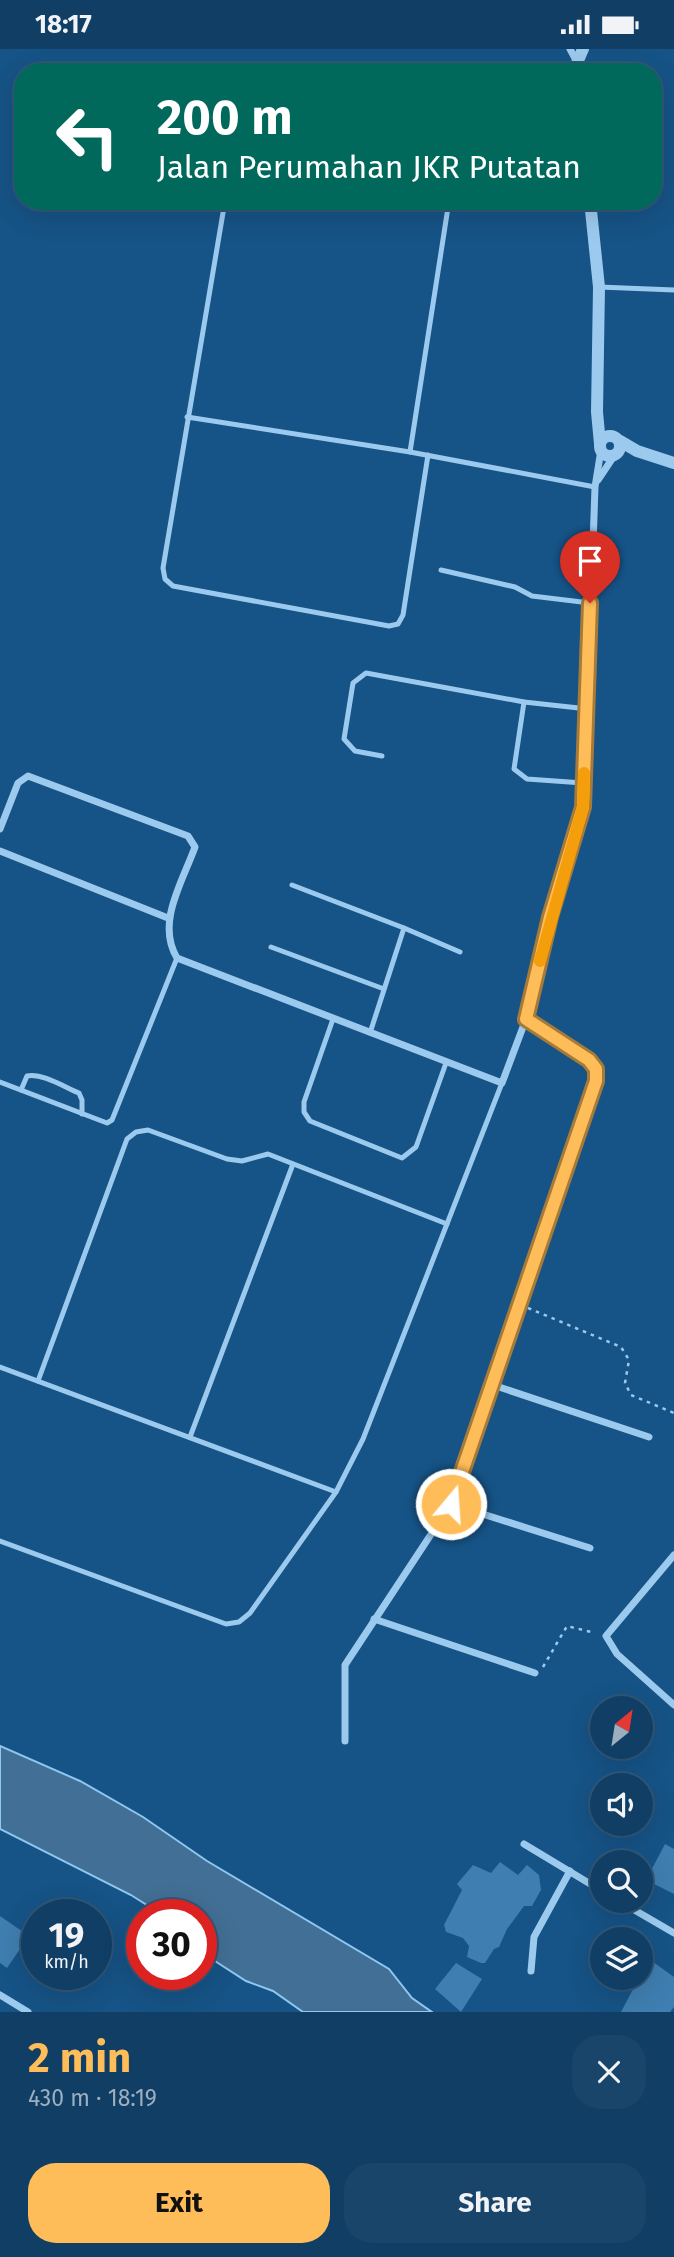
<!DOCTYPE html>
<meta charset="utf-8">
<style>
:root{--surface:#103e64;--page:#19456a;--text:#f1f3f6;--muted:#9caebf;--line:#305778;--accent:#ffbd59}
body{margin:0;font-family:"Fira Sans",sans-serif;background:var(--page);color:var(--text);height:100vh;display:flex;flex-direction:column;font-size:26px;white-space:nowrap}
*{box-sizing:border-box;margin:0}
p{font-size:23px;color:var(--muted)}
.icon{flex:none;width:38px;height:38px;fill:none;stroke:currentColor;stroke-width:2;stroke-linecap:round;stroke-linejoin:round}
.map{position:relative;height:1963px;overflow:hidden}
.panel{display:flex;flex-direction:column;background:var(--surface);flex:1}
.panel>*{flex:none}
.guide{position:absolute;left:14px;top:14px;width:648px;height:147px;border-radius:28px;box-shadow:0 7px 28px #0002,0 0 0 2px var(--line);background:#00695c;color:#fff;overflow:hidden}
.needle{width:46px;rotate:30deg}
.buttons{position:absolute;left:590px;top:1647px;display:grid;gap:14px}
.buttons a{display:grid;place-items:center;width:63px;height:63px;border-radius:50%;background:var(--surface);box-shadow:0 7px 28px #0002,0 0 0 2px var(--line);font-size:35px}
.speed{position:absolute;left:21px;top:1850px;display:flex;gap:14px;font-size:35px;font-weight:700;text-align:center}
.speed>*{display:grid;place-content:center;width:91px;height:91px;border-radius:50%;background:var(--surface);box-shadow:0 7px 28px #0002,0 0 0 2px var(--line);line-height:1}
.speed small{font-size:18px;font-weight:400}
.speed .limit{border:10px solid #d22;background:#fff;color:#111}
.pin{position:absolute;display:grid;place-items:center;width:60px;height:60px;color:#fff;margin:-72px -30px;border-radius:50% 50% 50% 0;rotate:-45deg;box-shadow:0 0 7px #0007}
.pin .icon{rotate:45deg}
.me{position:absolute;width:77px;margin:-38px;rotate:18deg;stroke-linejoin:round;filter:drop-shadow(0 0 5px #0008)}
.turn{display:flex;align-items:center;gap:24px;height:147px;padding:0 28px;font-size:32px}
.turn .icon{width:91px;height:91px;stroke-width:2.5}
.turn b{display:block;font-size:49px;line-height:60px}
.round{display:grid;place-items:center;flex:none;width:74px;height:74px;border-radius:28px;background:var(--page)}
.overview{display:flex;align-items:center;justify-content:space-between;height:119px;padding:0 28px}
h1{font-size:42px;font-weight:700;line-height:52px;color:var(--accent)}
.button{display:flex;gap:14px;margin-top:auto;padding:14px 28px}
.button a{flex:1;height:80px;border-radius:28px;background:var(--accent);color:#111;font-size:28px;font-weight:700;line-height:80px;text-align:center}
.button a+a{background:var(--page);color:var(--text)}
.status{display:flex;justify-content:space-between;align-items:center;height:49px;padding:0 35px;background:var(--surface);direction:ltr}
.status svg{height:19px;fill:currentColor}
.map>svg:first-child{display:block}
.water{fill:#426f95;stroke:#8ec7f0;stroke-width:2}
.building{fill:#3f7eb0}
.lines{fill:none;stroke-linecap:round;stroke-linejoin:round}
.path{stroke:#9ccaee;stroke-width:2.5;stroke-dasharray:3.5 5;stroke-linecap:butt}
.service{stroke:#9ccaee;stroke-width:5}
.minor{stroke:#9ccaee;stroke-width:7}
.tertiary{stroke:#9ccaee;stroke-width:12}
.route-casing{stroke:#a67b3a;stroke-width:18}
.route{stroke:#ffbd59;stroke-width:12}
.slow{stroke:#f59e0b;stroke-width:12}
</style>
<div class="status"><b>18:17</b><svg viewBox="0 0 49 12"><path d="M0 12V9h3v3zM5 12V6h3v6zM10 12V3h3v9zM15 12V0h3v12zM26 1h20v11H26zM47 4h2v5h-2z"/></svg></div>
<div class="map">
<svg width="674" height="1963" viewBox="0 0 674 1963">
<rect width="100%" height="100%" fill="#165386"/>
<path class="water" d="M 0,1697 L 80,1732 L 143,1768 L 207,1812 L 389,1920 L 412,1949 L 432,1963 L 303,1963 L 273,1942 L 246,1932 L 201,1903 L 201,1866 L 161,1865 L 131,1846 L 0,1780 Z"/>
<g class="building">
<path d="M 665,1795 L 674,1800 L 674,1845 L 646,1831 Z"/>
<path d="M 500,1813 L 518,1826 L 527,1816 L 539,1826 L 541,1841 L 532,1857 L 524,1857 L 507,1880 L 499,1898 L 494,1900 L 485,1914 L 481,1914 L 467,1908 L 469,1897 L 463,1889 L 446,1883 L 444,1876 L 462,1841 L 457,1835 L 473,1816 L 491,1824 Z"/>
<path d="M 0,1867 L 29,1887 L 7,1919 L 0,1914 Z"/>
<path d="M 649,1910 L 674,1928 L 674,1958 L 670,1963 L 621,1963 Z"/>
<path d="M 456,1914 L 482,1930 L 461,1963 L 435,1940 Z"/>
</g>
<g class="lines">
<g class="path">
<path d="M 528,1259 L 621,1298 L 629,1311 L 625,1334 L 631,1346 L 674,1364"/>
<path d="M 543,1618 L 567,1577 L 595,1584"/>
</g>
<g class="service">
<path d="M 225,152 L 163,519 L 165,530 L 173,537 L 389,577 L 398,575 L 403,566 L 428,406"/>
<path d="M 449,152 L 410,403 L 595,438"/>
<path d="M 599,238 L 674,241"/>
<path d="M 187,368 L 410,403"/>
<path d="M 441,521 L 515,538 L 532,547 L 590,554"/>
<path d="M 524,653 L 514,720 L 527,730 L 583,734"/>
<path d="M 382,707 L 355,702 L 344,690 L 353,634 L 366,624 L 524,653 L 588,660"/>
<path d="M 292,836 L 404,879 L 370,984"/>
<path d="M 404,879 L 460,903"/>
<path d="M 271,898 L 384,940"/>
<path d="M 333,970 L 304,1053 L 304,1063 L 310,1072 L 402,1109 L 416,1098 L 446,1014"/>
<path d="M 0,1033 L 107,1074 L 112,1071 L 177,909"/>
<path d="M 21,1041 L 27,1027 C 43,1024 64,1038 79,1044 L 82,1051 L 82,1065"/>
<path d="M 0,1318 L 336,1443"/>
<path d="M 38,1332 L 127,1090 L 136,1083 L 148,1081 L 227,1110 L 242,1112 L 268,1105 L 447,1175"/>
<path d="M 190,1388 L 293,1115"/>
<path d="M 0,1492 L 226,1575 L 239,1573 L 250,1564 L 336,1443 L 363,1390 L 502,1034"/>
</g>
<g class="minor">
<path d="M 570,0 L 577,13"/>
<path d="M 598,431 L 614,407"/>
<path d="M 0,780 L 18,734 L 28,727 L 188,787 L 195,798 C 182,834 156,874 177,909 L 502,1034 L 526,970 L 550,868 L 584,758 L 595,438 L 601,401"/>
<path d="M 0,802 L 168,869"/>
<path d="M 490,1335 L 649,1388"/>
<path d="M 451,1455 L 590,1499"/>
<path d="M 674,1506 L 606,1587 L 617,1605 L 674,1656"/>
<path d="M 374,1570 L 535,1624"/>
<path d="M 345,1692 L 345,1616 L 451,1455 L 596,1032 L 596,1020 L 589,1011 L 526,970"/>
<path d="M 524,1795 L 602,1842"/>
<path d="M 619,1852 L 674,1884"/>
<path d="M 531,1922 L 534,1888 L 570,1822"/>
<path d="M 0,1946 L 28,1963"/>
</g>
<g class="tertiary">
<path d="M 578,23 L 577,14 L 583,0"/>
<path d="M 590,152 L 599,238 L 597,363 L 600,395"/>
<circle cx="610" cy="397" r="10"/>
<path d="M 620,392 L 637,402 L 674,414"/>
</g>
</g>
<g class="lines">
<g class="route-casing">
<path id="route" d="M 451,1455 L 596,1032 L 596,1020 L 589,1011 L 526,970 L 550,868 L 583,758 L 590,554"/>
</g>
<use href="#route" class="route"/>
<path class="slow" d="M 540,912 L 583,758 L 584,724"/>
</g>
</svg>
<div class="buttons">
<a><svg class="needle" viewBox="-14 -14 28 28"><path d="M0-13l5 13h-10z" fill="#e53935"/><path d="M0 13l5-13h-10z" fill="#9caebf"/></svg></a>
<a><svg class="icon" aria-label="sound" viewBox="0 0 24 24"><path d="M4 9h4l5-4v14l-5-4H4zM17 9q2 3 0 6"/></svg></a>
<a><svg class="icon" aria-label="search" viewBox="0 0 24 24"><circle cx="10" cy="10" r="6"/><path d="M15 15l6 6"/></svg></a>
<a><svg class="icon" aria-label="layers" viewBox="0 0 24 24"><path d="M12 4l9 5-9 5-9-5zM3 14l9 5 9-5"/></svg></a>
</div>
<div class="speed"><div>19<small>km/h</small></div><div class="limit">30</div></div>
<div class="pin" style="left:590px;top:554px;background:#d93025"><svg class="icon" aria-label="arrive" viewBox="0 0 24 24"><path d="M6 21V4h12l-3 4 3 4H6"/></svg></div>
<svg class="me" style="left:451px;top:1455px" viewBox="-20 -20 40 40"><circle r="17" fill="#ffbd59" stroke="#fff" stroke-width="3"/><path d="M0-11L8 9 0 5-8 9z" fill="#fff"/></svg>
<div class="guide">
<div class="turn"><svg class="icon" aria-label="left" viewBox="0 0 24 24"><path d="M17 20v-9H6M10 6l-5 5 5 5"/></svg><div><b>200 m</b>Jalan Perumahan JKR Putatan</div></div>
</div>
</div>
<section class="panel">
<div class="overview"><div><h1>2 min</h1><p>430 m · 18:19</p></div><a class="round"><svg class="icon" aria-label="close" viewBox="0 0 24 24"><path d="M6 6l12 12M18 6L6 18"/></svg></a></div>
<div class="button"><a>Exit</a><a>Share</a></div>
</section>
